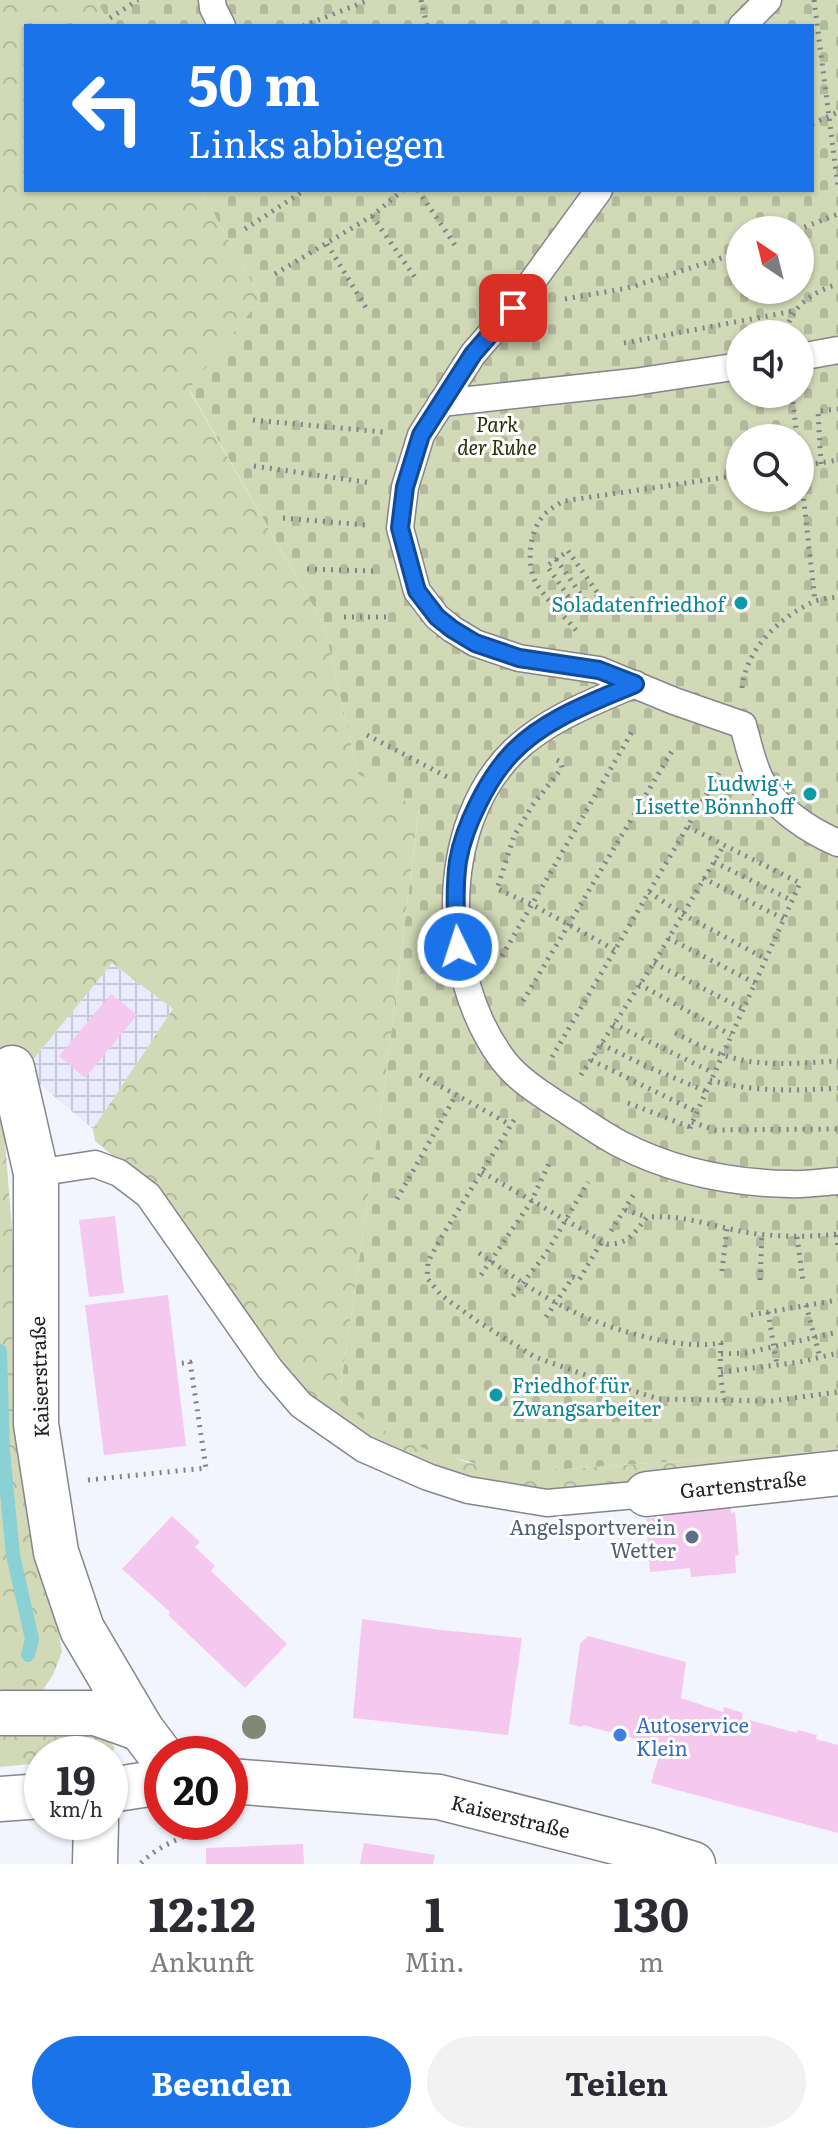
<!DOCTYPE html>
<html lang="de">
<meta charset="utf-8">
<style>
:root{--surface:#fff;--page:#f2f2f3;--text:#2b2b33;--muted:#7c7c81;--accent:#1a73e8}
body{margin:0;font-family:Literata,serif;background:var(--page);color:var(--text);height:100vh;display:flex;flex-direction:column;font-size:30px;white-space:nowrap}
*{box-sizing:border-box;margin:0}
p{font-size:26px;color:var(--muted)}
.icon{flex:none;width:44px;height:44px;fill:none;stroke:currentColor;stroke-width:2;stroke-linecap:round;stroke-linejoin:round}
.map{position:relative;height:1864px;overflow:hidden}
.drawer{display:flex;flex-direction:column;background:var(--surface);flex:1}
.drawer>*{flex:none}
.hud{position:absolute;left:24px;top:24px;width:790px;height:168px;border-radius:0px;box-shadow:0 2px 6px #0004;background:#1a73e8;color:#fff;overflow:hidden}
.needle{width:52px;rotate:325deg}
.buttons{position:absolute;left:726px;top:216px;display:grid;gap:16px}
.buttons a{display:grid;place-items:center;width:88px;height:88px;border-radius:50%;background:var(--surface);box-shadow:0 2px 6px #0004;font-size:40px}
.speed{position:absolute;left:24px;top:1736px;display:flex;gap:16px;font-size:40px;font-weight:700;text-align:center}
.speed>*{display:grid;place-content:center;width:104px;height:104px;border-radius:50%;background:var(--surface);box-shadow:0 2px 6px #0004;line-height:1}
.speed small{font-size:20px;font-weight:400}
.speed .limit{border:12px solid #d22;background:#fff;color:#111}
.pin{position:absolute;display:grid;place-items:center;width:68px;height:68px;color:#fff;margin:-34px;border-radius:16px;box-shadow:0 4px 12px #0006}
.me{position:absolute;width:88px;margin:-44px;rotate:356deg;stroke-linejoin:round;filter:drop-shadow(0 0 6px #0008)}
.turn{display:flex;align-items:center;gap:28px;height:168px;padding:0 32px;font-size:36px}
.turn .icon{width:104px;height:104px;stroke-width:2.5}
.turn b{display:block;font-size:56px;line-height:68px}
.eta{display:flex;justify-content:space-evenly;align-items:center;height:136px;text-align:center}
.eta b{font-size:48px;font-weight:700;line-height:56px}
.button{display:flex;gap:16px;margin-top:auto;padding:16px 32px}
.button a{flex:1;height:92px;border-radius:48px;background:var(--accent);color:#fff;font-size:32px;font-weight:700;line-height:92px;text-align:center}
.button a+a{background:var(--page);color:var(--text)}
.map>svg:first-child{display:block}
.industrial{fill:url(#industrial-grid)}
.forest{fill:url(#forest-crowns)}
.cemetery{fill:url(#cemetery-stones);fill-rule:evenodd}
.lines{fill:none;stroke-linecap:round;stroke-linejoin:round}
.stream{stroke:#8ad1d6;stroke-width:14}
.building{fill:#f4c8ef}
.lane-casing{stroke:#84858d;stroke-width:29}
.street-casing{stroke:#84858d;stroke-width:47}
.path{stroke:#828389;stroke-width:5;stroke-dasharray:2 6;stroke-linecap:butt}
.lane{stroke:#fff;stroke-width:26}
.street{stroke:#fff;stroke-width:44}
.tree{fill:#838774}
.route-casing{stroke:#114b97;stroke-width:20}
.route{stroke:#1a73e8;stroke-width:14}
.culture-dot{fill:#0f9aa8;stroke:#fff;stroke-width:3}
.service-dot{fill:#5c6f8a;stroke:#fff;stroke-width:3}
.shop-dot{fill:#3f7fe0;stroke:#fff;stroke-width:3}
.labels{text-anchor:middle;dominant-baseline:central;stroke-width:6;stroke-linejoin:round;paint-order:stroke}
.park-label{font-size:20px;font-style:italic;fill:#282d04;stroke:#fff}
.culture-label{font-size:20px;fill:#0d838f;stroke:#fff;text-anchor:end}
.street-label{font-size:20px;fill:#202124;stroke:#fff}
.service-label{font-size:20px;fill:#4e5e75;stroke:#fff;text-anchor:end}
.shop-label{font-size:20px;fill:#366cbe;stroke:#fff;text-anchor:start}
</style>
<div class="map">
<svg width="838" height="1864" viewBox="0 0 838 1864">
<defs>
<pattern id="industrial-grid" width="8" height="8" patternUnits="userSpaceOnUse" patternTransform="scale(2)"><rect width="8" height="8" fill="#e9ebfc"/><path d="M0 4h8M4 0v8" fill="none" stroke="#c8c9d8"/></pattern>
<pattern id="forest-crowns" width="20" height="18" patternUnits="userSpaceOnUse" patternTransform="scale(2)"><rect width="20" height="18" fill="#d1d9b6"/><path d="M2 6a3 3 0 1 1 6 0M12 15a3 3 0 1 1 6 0" fill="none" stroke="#b3ba9c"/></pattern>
<pattern id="cemetery-stones" width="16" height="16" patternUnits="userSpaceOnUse" patternTransform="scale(2)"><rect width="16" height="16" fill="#d1d9b6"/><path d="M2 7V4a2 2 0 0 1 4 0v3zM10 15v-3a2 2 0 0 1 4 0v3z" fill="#b3ba9c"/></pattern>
</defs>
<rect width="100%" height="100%" fill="#f3f5fe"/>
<path class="industrial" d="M 112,963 L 173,1009 L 93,1129 L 24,1071 Z"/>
<g class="forest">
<path d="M 0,0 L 96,0 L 111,26 L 26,26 L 26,190 L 201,190 L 261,299 L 189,390 L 324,625 L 358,774 L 419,808 L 386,1075 L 339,1399 L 396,1437 L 469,1463 L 564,1469 L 824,1451 L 838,1448 L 838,1464 L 564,1496 L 441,1474 L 351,1432 L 308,1404 L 153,1189 L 95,1141 L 93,1129 L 173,1009 L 112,963 L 24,1071 L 4,1127 L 17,1296 L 45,1557 L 62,1652 L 53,1675 L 38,1697 L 0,1703 Z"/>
<path d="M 0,1723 L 105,1734 L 115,1748 L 110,1754 L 42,1754 L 42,1763 L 0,1767 Z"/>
</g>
<path class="cemetery" d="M 96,0 L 838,0 L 838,1448 L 824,1451 L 564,1469 L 502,1471 L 434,1452 L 396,1437 L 363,1419 L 339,1399 L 386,1075 L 419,809 L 358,774 L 324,625 L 189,389 L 261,299 L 201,190 L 812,190 L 812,26 L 111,26 ZM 740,230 L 800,230 L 800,290 L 740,290 ZM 740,334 L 800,334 L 800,394 L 740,394 ZM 740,438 L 800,438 L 800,498 L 740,498 Z"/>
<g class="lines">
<path class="stream" d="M 0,1351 L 3,1451 L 13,1555 L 32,1639 L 28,1655"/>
</g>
<g class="building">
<path d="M 111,994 L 137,1015 L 85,1078 L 59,1056 Z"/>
<path d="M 115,1216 L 124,1293 L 89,1297 L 79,1220 Z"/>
<path d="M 168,1295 L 186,1446 L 104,1455 L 85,1305 Z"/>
<path d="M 730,1501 L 731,1513 L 735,1512 L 739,1555 L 735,1556 L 736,1573 L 691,1577 L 690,1568 L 650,1572 L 646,1519 L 667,1516 L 667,1506 Z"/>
<path d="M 172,1516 L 200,1542 L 195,1547 L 215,1566 L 211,1571 L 287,1644 L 245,1688 L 168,1615 L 170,1612 L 122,1569 Z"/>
<path d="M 362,1619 L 441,1630 L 522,1638 L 508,1735 L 353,1718 Z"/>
<path d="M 588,1636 L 686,1662 L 681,1698 L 723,1712 L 724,1707 L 743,1713 L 742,1718 L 797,1733 L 798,1730 L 817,1735 L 816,1739 L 838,1745 L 838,1833 L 651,1783 L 662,1746 L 583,1725 L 582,1727 L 569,1724 L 580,1644 Z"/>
<path d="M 364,1843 L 435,1855 L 433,1864 L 360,1864 Z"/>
<path d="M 303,1844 L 304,1864 L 206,1864 L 206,1848 Z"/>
</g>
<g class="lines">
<g class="lane-casing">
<g id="lane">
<path d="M 212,0 L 213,8 L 222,26"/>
<path d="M 742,26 L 768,0"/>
<path d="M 599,190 L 513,308 L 473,354 L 421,435 L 405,487 L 400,528 L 403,539 L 417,591 L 437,617 L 452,629 L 475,643 L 519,658 L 599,670 L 674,701 L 743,725 C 748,743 752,762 760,779 C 774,808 810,831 838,843"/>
<path d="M 800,357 L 838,350"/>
<path d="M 441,403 L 634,382 L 740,366"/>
<path d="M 635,684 C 593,702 547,719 514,751 C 436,826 441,977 503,1060 C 520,1082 546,1097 569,1112 C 586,1123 603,1135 620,1144 C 672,1171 732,1183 790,1184 C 806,1185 822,1182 838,1181"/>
<path d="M 36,1173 L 95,1164 L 119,1173 L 148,1195 L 270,1369 L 301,1405 L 364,1449 L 428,1477 L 468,1490 L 547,1503 L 647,1494"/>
</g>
</g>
<g class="street-casing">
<g id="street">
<path d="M 12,1068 L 36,1173 L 36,1424 L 56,1552 L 82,1629 L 141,1729 L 162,1757"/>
<path d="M 647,1494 L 838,1473"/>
<path d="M 3,1713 L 96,1713 L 141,1729"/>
<path d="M 230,1781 L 439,1797 L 647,1850 L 693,1864"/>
<path d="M 110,1790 L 162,1782"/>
<path d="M 0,1799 L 42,1796"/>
<path d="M 95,1864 L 96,1822"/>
</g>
</g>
<g class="path">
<path d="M 421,0 L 427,26"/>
<path d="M 814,0 L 838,187"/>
<path d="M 110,18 L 138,0"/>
<path d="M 303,26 L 369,0"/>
<path d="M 812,124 L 838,112"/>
<path d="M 418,190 L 457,248"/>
<path d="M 372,216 L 417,280"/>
<path d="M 245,229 L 305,190"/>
<path d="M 797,230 L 838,214"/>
<path d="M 327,244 L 368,311"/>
<path d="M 275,274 L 372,216 L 403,190"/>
<path d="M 565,299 L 628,288 L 740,252"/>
<path d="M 789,322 C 797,302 818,290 838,284"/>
<path d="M 624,343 L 794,311"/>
<path d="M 792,394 L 797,438"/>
<path d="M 253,420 L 383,432"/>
<path d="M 821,464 L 818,411 L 838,409"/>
<path d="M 254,466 L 372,483"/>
<path d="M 800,466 L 838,460"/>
<path d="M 800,467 L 815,601"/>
<path d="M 283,518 L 366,525"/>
<path d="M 568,551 L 599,595 L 578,610 L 547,566 Z"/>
<path d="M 556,559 L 587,603"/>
<path d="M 307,569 L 374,571"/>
<path d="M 344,617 L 391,617"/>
<path d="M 576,630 C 563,615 545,599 535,581 C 527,564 529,536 540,520 C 546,511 555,506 564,501 L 740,475"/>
<path d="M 742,688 C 746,650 778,618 813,602 C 820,599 830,598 838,597"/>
<path d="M 367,735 L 451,779"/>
<path d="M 557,760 L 561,762 L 562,768 L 532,806 L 514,836 L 497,889 L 531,904 L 615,950"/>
<path d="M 688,827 L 800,883 L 688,1132"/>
<path d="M 714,862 L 793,901"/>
<path d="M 703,878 L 784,919"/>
<path d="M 649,892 L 682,914 L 766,959"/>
<path d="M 668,938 L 755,983"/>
<path d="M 502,956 L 632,732"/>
<path d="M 654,963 L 743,1009"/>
<path d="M 639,984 L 731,1035"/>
<path d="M 523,1001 L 672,751"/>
<path d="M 613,1024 L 714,1073"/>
<path d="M 675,1033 C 690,1040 705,1049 720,1054 C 757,1068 800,1063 838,1061"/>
<path d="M 601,1044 L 646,1066 L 705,1091"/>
<path d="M 552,1057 L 719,773"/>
<path d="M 591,1060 L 697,1112"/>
<path d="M 420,1075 L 511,1125"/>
<path d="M 581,1075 L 654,963 L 724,845"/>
<path d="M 710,1080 C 753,1092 793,1091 838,1088"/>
<path d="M 628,1103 L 690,1127"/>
<path d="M 514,1120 L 439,1241 L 428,1262 L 427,1278 L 441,1295 L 477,1321 L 535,1357 L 602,1381 L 659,1399 L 772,1401 L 838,1392"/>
<path d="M 692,1122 L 715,1130 L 838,1129"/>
<path d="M 482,1172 L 607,1244 C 628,1245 635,1232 647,1217 C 685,1214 720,1229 757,1234 C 784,1237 811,1237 838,1234"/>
<path d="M 397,1199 L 456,1095"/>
<path d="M 625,1210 L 647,1217"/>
<path d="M 611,1231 L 636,1191"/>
<path d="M 836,1235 L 838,1247"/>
<path d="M 797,1237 L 803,1281"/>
<path d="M 479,1253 C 535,1292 574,1319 642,1336 C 669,1343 694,1347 721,1343 L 720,1372 L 724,1400"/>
<path d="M 722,1271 L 727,1228"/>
<path d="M 481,1275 L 531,1202 L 551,1159"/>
<path d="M 760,1280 L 762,1234"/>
<path d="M 513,1296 L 547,1252 L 588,1182"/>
<path d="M 806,1305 L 820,1357"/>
<path d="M 768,1312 L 777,1365"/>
<path d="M 751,1315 L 838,1300"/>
<path d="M 546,1317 L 573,1277 L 579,1280 L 602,1241"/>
<path d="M 721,1354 L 746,1353 L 838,1332"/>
<path d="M 721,1372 L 800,1362 L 838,1353"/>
<path d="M 88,1480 L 206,1468 L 190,1362 L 176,1364"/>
<path d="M 141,1863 C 161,1843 187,1837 211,1823"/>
</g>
<use href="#lane" class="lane"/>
<use href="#street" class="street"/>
</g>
<circle class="tree" cx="254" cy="1727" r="12"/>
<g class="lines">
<g class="route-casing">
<path id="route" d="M 458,947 C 456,918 454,890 458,861 C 464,826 488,778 512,753 C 544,719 593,702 635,684 L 599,670 L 519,658 L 475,643 L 452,629 L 437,617 L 417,591 L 400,528 L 405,487 L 421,435 L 473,354 L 513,308"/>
</g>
<use href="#route" class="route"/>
</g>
<g class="culture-dot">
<circle cx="741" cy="603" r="8"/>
<circle cx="810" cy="794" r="8"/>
<circle cx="496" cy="1395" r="8"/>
</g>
<circle class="service-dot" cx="692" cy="1537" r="8"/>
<circle class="shop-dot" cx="620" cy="1735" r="8"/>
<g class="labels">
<g class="park-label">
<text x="497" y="423">Park<tspan x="497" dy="23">der Ruhe</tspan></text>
</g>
<g class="culture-label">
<text x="725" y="603">Soladatenfriedhof</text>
<text x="794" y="782">Ludwig +<tspan x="794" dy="23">Lisette Bönnhoff</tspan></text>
<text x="512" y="1384" text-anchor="start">Friedhof für<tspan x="512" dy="23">Zwangsarbeiter</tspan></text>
</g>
<g class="street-label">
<text transform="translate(38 1377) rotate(-92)">Kaiserstraße</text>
<text transform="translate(743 1483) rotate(-6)">Gartenstraße</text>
<text transform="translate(511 1815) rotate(14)">Kaiserstraße</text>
</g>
<g class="service-label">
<text x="676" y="1526">Angelsportverein<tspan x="676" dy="23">Wetter</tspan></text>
</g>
<g class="shop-label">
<text x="636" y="1724">Autoservice<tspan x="636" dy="23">Klein</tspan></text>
</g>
</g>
</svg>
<div class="buttons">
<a><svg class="needle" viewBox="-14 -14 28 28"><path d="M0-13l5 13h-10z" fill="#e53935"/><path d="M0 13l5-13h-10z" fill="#7c7c81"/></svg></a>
<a><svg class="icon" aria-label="sound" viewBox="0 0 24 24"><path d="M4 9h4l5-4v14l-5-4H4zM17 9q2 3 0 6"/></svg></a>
<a><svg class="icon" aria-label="search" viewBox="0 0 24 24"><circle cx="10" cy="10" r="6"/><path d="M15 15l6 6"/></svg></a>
</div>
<div class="speed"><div>19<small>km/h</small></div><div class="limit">20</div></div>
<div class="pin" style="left:513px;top:308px;background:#d93025"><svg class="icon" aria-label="arrive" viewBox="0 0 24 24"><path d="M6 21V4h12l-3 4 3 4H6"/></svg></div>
<svg class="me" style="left:458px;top:947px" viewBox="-20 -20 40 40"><circle r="17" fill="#1a73e8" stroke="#fff" stroke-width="3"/><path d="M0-11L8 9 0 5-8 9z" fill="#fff"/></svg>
<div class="hud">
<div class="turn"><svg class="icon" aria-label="left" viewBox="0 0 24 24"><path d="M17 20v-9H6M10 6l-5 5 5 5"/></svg><div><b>50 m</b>Links abbiegen</div></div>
</div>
</div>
<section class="drawer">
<div class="eta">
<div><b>12:12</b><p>Ankunft</p></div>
<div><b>1</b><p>Min.</p></div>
<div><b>130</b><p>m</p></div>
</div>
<div class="button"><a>Beenden</a><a>Teilen</a></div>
</section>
